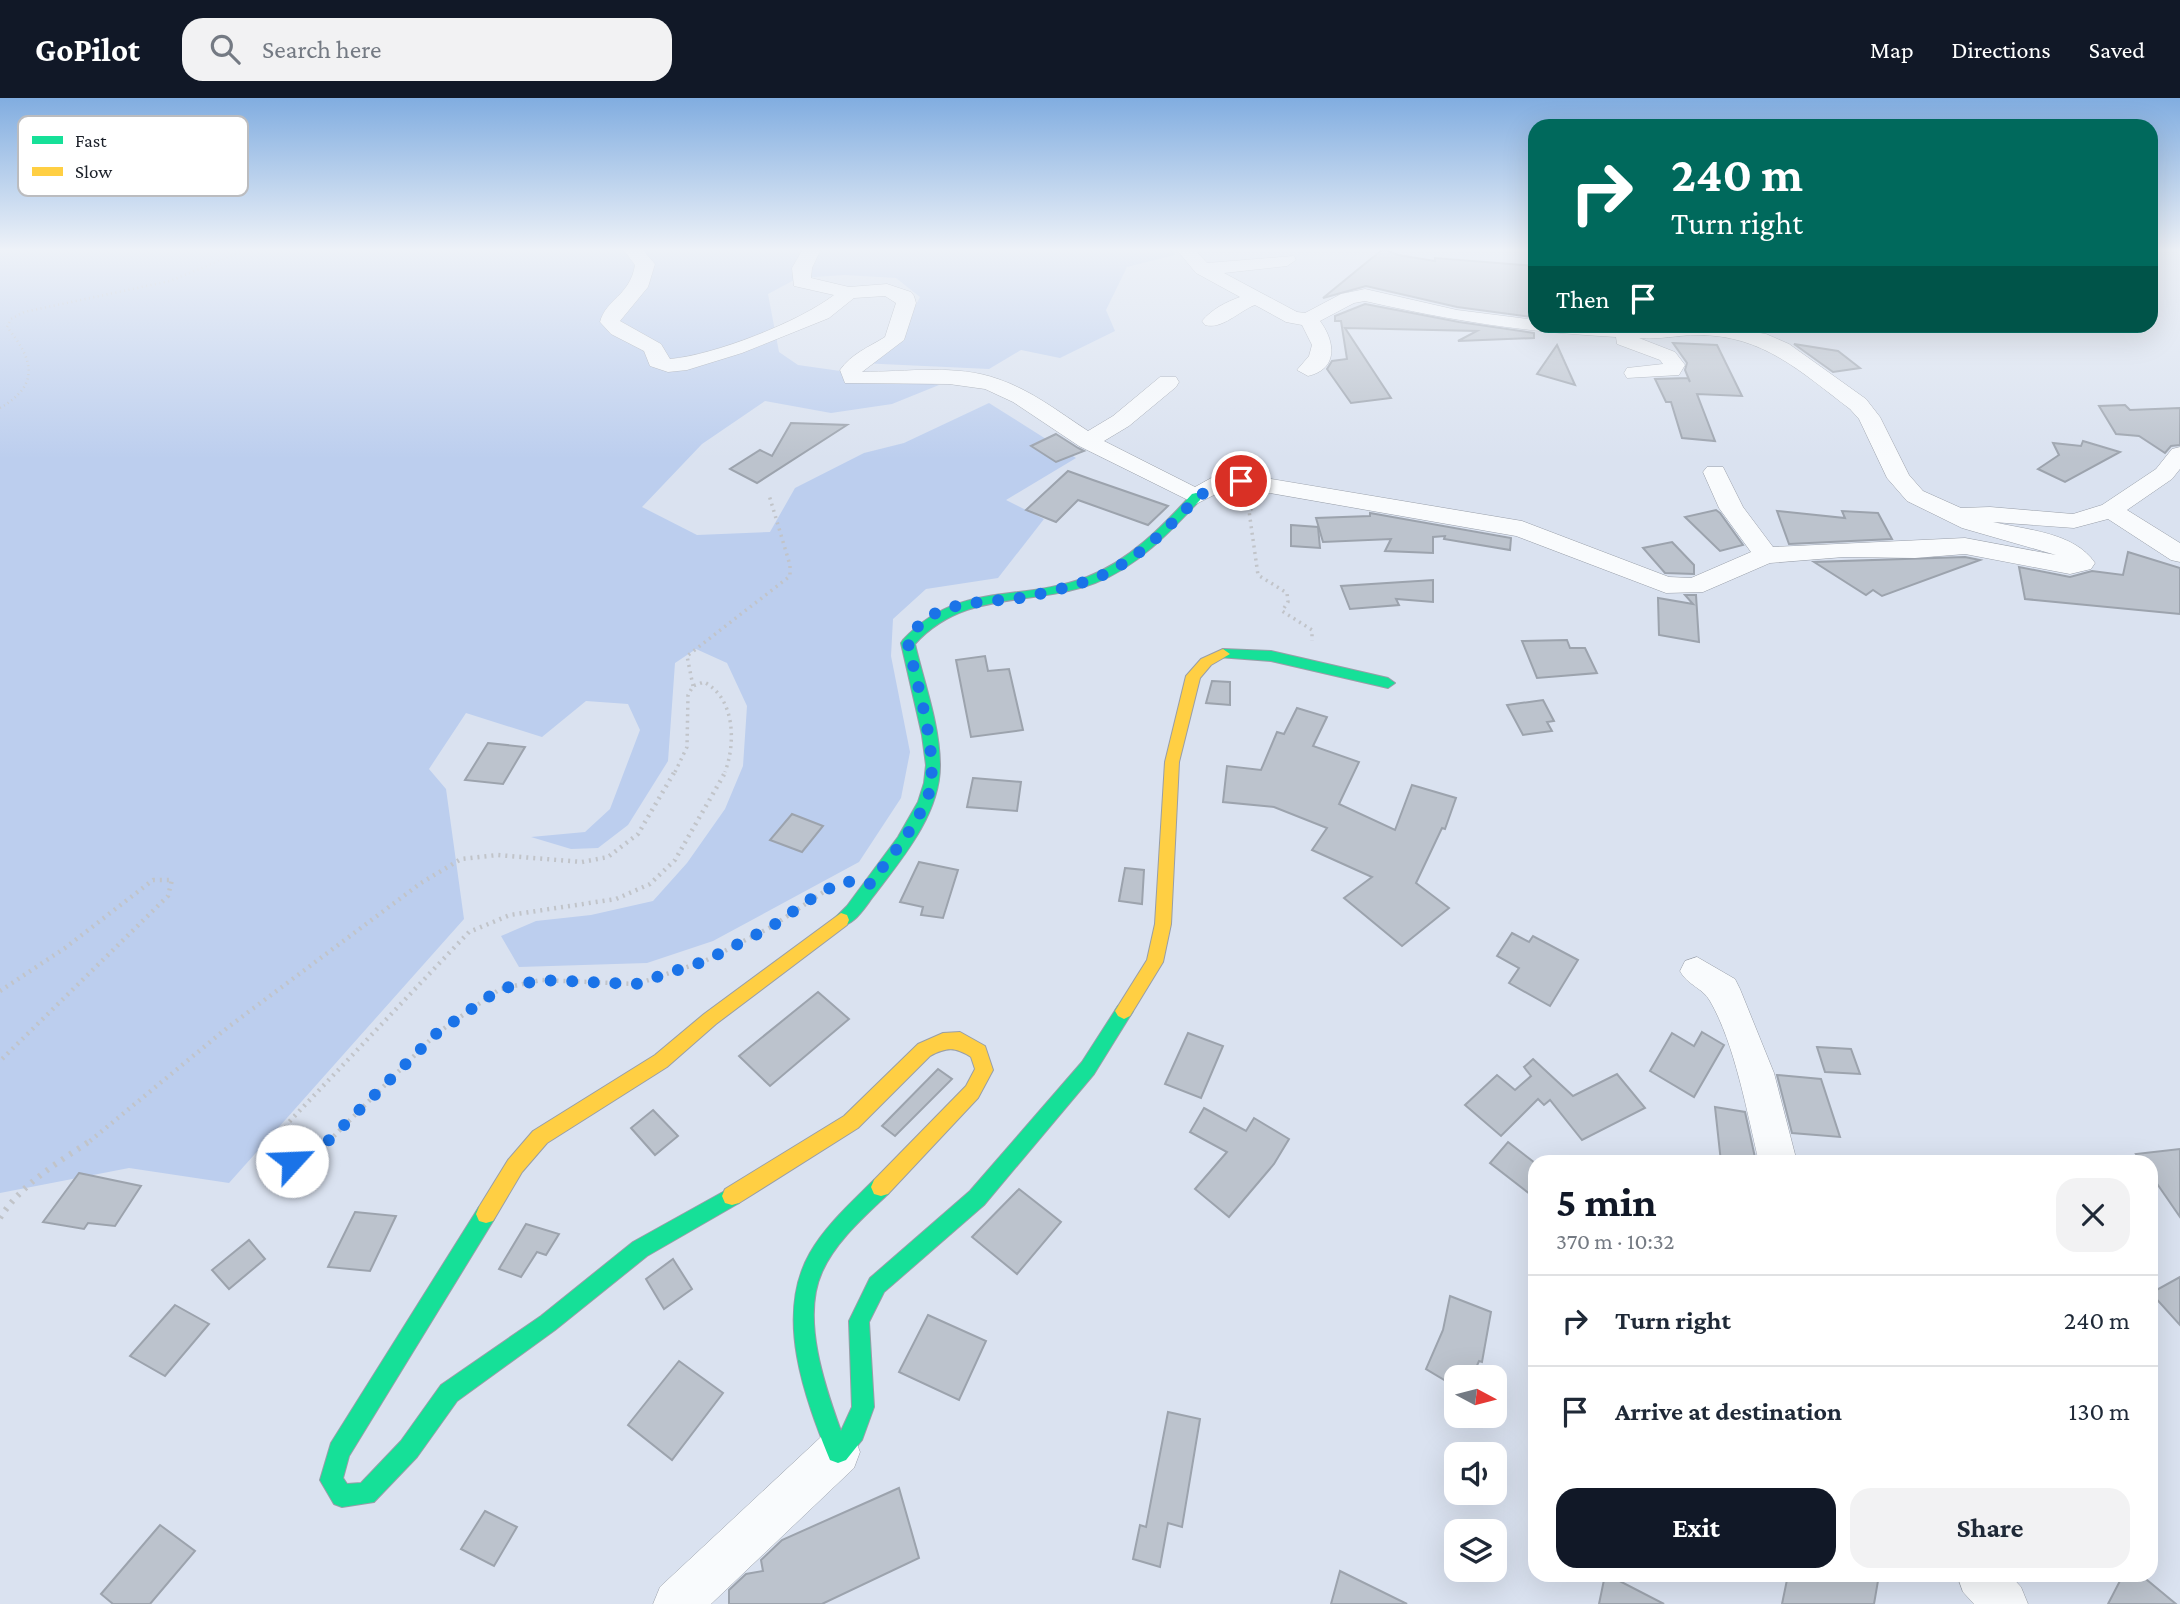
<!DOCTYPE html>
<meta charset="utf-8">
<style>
:root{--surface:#fff;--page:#f2f2f3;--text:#1f2937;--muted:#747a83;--line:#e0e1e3;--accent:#111827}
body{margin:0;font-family:"Crimson Pro",serif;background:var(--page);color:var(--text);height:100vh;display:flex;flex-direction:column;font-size:26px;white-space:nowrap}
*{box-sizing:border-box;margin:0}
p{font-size:23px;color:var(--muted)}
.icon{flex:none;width:38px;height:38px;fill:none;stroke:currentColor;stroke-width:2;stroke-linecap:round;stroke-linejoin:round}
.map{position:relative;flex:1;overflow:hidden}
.sheet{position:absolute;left:1528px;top:1057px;width:630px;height:427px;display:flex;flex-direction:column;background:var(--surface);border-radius:21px;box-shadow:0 7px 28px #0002}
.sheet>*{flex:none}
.guide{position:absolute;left:1528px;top:21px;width:630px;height:214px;border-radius:21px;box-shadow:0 7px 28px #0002;background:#00695c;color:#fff;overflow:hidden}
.needle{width:46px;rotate:97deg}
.tools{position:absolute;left:1444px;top:1267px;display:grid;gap:14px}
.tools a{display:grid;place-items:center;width:63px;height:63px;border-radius:14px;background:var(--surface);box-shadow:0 7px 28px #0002;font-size:35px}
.pin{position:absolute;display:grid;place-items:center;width:60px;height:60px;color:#fff;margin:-30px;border:4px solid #fff;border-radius:50%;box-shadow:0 2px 7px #0007}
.me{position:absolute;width:77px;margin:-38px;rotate:65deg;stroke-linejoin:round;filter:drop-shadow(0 0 5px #0008)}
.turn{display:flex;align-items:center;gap:24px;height:147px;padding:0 28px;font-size:32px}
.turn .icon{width:91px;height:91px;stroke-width:2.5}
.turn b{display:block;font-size:49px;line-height:60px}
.then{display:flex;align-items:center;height:66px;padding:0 28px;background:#0003;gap:14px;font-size:26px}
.round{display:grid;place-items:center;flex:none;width:74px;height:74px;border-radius:21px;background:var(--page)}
.headline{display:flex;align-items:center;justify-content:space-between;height:119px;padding:0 28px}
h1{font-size:42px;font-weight:700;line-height:52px;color:var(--accent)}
.button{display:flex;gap:14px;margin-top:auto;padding:14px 28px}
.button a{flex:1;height:80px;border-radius:21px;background:var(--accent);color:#fff;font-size:28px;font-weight:700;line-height:80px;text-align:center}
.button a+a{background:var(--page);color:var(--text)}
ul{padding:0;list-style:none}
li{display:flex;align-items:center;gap:21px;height:91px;padding:0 28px;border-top:2px solid var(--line)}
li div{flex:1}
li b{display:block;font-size:26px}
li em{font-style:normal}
header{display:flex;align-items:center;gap:42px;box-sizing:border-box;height:98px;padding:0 35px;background:var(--accent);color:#fff}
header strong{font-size:33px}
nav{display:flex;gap:38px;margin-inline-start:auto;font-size:24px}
.search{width:490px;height:63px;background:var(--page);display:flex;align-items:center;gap:18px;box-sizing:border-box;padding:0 24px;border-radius:21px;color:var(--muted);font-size:26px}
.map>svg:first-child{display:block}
.green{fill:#bcceee}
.building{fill:#bcc3cd;stroke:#9ca3ad;stroke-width:2}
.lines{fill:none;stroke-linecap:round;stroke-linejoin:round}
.street-casing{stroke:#989ea8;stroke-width:1}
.fast-casing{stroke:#989ea8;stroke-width:2}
.slow-casing{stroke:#989ea8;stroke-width:2}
.path-far3{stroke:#c1c4c9;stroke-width:2.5;stroke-dasharray:1 3.5;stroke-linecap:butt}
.path-far2{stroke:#c1c4c9;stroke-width:3.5;stroke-dasharray:2 4.5;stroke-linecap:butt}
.path-far1{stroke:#c1c4c9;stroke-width:4.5;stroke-dasharray:2 5;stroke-linecap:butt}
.path{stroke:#c1c4c9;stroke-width:6;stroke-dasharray:2.5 7;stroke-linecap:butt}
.street{fill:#f9fbfd;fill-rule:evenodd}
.fast{fill:#16e098;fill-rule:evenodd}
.slow{fill:#ffcf43;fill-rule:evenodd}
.route{stroke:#1a73e8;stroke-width:12;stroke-dasharray:0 21.6}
.key{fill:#fff;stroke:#bbbcbf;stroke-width:2}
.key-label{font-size:19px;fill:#1c212a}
</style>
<header>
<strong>GoPilot</strong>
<div class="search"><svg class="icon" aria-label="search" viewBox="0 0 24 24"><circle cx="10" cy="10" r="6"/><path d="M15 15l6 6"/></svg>Search here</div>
<nav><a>Map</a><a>Directions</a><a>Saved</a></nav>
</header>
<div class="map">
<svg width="2180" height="1506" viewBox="0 0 2180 1506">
<rect width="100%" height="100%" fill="#dae2f0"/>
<path class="green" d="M 0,151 L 1174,151 L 1175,157 L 1127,169 L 1106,212 L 1115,233 L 1060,260 L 1021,252 L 989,271 L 860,265 L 898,241 L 920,199 L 896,180 L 845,177 L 798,180 L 768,196 L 779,254 L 798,267 L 939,287 L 892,306 L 831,315 L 765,303 L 702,346 L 642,409 L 697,437 L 770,434 L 795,390 L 864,355 L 904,345 L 989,305 L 1076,360 L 1006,402 L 1044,421 L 998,480 L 926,491 L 893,521 L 891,558 L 910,654 L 901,700 L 859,764 L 713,843 L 647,865 L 519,869 L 501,838 L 536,823 L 591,817 L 653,803 L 687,765 L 725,711 L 743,668 L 747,608 L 727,565 L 696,551 L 675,565 L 668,663 L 628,727 L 598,750 L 571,751 L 531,739 L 585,734 L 610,711 L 640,632 L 628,606 L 586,603 L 542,639 L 466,615 L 429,671 L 446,691 L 464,821 L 229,1085 L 129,1070 L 0,1095 Z"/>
<g class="building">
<path d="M 1383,151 L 1398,157 L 1435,163 L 1435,160 L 1535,168 L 1535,197 L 1529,197 L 1532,219 L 1457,209 L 1366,188 L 1323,200 Z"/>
<path d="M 1365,206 L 1459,224 L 1534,235 L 1534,240 L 1458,243 L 1477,233 L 1345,230 L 1391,300 L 1351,305 L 1327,271 L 1332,263 L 1347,261 L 1341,223 L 1335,223 L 1335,218 Z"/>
<path d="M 1673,245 L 1717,247 L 1742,298 L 1697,296 L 1715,343 L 1682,340 L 1671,304 L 1666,304 L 1655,281 L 1688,280 L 1690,284 L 1685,272 L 1687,265 Z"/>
<path d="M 1794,246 L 1838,253 L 1860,270 L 1833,274 Z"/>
<path d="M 1557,247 L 1575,287 L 1537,276 Z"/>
<path d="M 2125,307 L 2130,312 L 2180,310 L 2180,347 L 2171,348 L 2165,355 L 2139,338 L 2116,336 L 2099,308 Z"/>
<path d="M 791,325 L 847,327 L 757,385 L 730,371 L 760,352 L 772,358 Z"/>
<path d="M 1056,336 L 1078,350 L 1084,353 L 1056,364 L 1031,348 Z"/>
<path d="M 2083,343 L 2120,354 L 2065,384 L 2038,371 L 2059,357 L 2053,345 L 2081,348 Z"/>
<path d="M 1068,373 L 1093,382 L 1168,408 L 1148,427 L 1078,402 L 1056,424 L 1026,412 Z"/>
<path d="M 1716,412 L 1720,415 L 1743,447 L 1720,453 L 1685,419 Z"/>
<path d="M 1777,413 L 1845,420 L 1842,413 L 1878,415 L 1892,441 L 1789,446 Z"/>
<path d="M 1370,415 L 1511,440 L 1510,452 L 1444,441 L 1445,438 L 1433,439 L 1433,455 L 1385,453 L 1391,441 L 1323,444 L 1316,420 L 1370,418 Z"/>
<path d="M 1291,427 L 1318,429 L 1320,450 L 1291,448 Z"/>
<path d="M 1672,444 L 1694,467 L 1694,476 L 1665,475 L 1643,450 Z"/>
<path d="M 2128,454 L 2180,470 L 2180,516 L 2025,501 L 2019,469 L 2070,479 L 2092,473 L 2123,477 Z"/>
<path d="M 1965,459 L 1980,462 L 1882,498 L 1873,492 L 1866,497 L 1814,464 Z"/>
<path d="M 1433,482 L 1433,504 L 1396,501 L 1399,507 L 1350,511 L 1341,488 Z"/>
<path d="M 1685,497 L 1696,497 L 1699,544 L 1659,537 L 1658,500 L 1693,506 Z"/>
<path d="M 1567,542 L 1570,550 L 1585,550 L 1597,575 L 1537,580 L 1522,543 Z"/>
<path d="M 985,558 L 988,573 L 1009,571 L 1023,632 L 971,639 L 956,562 Z"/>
<path d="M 1212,583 L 1230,584 L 1230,607 L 1206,605 Z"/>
<path d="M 1543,602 L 1554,623 L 1547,624 L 1552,633 L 1523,637 L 1507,607 Z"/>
<path d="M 1297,610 L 1327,619 L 1313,648 L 1359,664 L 1339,706 L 1395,732 L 1412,687 L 1456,700 L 1445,731 L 1442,730 L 1416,785 L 1449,810 L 1402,848 L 1344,800 L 1372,779 L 1312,752 L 1327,730 L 1274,709 L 1223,704 L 1227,668 L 1261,672 L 1277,634 L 1284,636 Z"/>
<path d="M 488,645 L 525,649 L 503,686 L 465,682 Z"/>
<path d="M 973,680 L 1021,684 L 1017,713 L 967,709 Z"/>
<path d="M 792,716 L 823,728 L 802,754 L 770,742 Z"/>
<path d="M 919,764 L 958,772 L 943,820 L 921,817 L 923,809 L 900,804 Z"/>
<path d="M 1125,770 L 1144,772 L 1142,806 L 1119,803 Z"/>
<path d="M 1512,835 L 1529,844 L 1533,838 L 1578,862 L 1550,908 L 1509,885 L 1519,870 L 1497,858 Z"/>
<path d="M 818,894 L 849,921 L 770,988 L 739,958 Z"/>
<path d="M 1702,934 L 1724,947 L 1694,999 L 1650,973 L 1672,935 L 1694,948 Z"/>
<path d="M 1188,935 L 1223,948 L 1201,1000 L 1165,986 Z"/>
<path d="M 1817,949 L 1851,951 L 1860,976 L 1825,974 Z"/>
<path d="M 1533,961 L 1573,998 L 1617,976 L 1645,1010 L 1582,1042 L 1550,1002 L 1544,1007 L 1538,1001 L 1501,1038 L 1465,1007 L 1497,977 L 1515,992 L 1531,978 L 1524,969 Z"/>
<path d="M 938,971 L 952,981 L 895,1038 L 882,1028 Z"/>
<path d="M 1777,977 L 1821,981 L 1840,1039 L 1792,1035 Z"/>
<path d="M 1715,1009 L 1745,1014 L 1756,1064 L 1721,1064 Z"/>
<path d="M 1204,1010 L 1246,1033 L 1254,1020 L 1289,1041 L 1274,1066 L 1229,1119 L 1195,1091 L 1227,1054 L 1190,1034 Z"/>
<path d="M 653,1012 L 678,1038 L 655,1057 L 631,1030 Z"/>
<path d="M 1508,1044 L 1535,1065 L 1535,1100 L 1490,1065 Z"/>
<path d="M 2180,1051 L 2180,1119 L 2151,1077 L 2151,1064 L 2142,1064 L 2136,1056 Z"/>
<path d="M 79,1075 L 141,1088 L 115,1128 L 88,1125 L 84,1131 L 43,1124 Z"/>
<path d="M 1019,1091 L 1061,1124 L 1017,1176 L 972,1139 Z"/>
<path d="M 355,1114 L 396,1118 L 370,1173 L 328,1169 Z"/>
<path d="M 526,1126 L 559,1136 L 546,1157 L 537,1154 L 521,1179 L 499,1171 Z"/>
<path d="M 249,1142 L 265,1161 L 229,1191 L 212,1172 Z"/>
<path d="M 673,1161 L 692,1191 L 664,1211 L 646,1181 Z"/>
<path d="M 2180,1179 L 2180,1227 L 2151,1195 Z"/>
<path d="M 1450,1198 L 1491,1214 L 1482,1264 L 1479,1263 L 1472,1279 L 1456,1279 L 1456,1289 L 1426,1271 L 1443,1232 Z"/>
<path d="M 175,1207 L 209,1226 L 165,1278 L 130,1258 Z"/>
<path d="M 928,1217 L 986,1243 L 959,1302 L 899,1274 Z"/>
<path d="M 679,1263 L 723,1295 L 672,1362 L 628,1327 Z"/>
<path d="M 1168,1314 L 1200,1321 L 1182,1429 L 1168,1425 L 1160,1469 L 1133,1461 L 1140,1427 L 1146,1429 Z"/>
<path d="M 899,1390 L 919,1460 L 822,1506 L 729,1506 L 729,1492 L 746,1476 L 763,1473 L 761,1462 L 782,1442 Z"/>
<path d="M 485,1413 L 517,1429 L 494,1468 L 461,1451 Z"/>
<path d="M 160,1427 L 195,1453 L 150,1506 L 113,1506 L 101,1496 Z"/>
<path d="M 1340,1473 L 1407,1506 L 1331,1506 Z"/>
<path d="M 1605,1477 L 1608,1477 L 1664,1506 L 1599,1506 Z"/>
<path d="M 1788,1477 L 1879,1477 L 1874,1506 L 1782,1506 Z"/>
<path d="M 2123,1477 L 2141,1477 L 2176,1506 L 2108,1506 Z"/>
</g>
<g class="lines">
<g class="street-casing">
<g id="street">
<path d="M 623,151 L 642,151 L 655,166 L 648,189 L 620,223 L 661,246 L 670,261 C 714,257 799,224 834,197 L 794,188 L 792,170 L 803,151 L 821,151 L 812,170 L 811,180 L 849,189 L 887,186 L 911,194 L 914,198 L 916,205 L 904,242 L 862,274 C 905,274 957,266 998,281 C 1031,292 1059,314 1088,333 L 1113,318 L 1160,279 L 1176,279 L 1179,284 L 1176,289 L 1129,328 L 1104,343 L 1195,389 L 1213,379 L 1241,376 L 1522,423 L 1669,479 L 1691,480 L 1751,454 L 1719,410 L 1703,374 L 1707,369 L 1723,369 L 1743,409 L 1773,449 L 1965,440 L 2056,457 L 1962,430 L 1907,403 L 1887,380 L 1859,321 L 1850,311 C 1801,274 1763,237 1698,237 C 1678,237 1659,242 1639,240 L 1675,254 L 1685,267 L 1679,277 L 1627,280 L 1624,275 L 1627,270 L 1663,266 L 1660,262 L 1617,246 L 1616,239 C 1526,234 1452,223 1365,203 L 1354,205 L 1320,223 C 1335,243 1339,271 1308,278 L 1297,272 L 1309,258 L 1312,247 L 1302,227 L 1286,224 L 1255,207 C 1239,213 1222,232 1205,227 L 1202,223 C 1212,211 1226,204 1240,199 L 1196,175 L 1176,151 L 1194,151 L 1207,165 L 1294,158 L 1296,162 L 1287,168 L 1224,175 L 1297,214 L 1305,215 L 1341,196 L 1365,191 L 1457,212 L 1535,222 L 1535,228 L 1717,228 L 1766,236 L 1789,246 L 1866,301 L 1880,319 L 1909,377 L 1923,393 L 1961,410 L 1990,409 L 2073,416 L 2102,407 L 2156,371 L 2172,351 L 2180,349 L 2180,371 L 2172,381 L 2127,412 L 2180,445 L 2180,464 L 2171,462 L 2108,421 L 2074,430 L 1993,424 C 2026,432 2074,434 2095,465 L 2091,471 L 2070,476 L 1965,456 L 1915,460 L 1844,459 L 1770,465 L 1703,494 L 1666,495 L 1516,438 L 1241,390 L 1226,391 L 1196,406 L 1079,348 L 1013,304 L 985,291 L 949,286 L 845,285 L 840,272 C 851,256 869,249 885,239 L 896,205 L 885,198 L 854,200 L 829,220 L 742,255 L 687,272 L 668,274 L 650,268 L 644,253 L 611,236 L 600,224 C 606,201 630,198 635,167 Z"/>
<path d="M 1697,859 L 1735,881 L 1740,891 L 1774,975 L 1797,1064 L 1759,1064 C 1747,1015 1735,946 1710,903 C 1703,890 1687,887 1680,873 L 1685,863 Z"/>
<path d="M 838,1332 L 854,1338 L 860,1354 L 854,1370 L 711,1506 L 653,1506 L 660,1489 L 822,1338 Z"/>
<path d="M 1957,1477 L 2010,1477 L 2021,1489 L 2028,1506 L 1974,1506 L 1963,1494 Z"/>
</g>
</g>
<g class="fast-casing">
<g id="fast">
<path d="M 1196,395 L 1200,396 L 1200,402 C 1170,434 1137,469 1095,485 C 1032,509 965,491 915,546 C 924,585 940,627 940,668 C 940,717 900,763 872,800 C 863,812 851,832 835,827 L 833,822 L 847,808 L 898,739 L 918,704 L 924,685 L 926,667 L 922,637 L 901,545 L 903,542 C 959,482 1019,505 1087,479 C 1129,463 1162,429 1192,396 Z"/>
<path d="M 1223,551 L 1271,553 L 1388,580 L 1395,585 L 1388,590 L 1271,563 L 1218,559 L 1216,556 Z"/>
<path d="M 1124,905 L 1130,908 L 1133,913 L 1094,976 L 984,1107 L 884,1194 L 869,1224 L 874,1309 L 862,1342 L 846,1362 L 838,1365 L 830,1362 C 805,1300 774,1218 810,1155 C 826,1127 851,1105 874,1082 L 881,1080 L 888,1082 L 891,1089 L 888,1096 C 864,1119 836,1143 822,1174 C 801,1220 825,1289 841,1333 L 852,1309 L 849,1223 L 870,1180 L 970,1093 L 1082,964 L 1118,908 Z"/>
<path d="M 732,1089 L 739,1091 L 742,1098 L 739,1105 L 647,1158 L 555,1232 L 457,1303 L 417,1359 L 374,1404 L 342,1409 L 334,1406 L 320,1382 L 331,1345 L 479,1109 L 486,1107 L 493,1109 L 496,1116 L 493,1123 L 349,1358 L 343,1380 L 347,1386 L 361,1385 L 401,1343 L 441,1287 L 541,1218 L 633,1144 Z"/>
</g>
</g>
<g class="slow-casing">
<g id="slow">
<path d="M 1223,551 L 1230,556 L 1211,567 L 1200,580 L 1179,664 L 1171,826 L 1163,864 L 1130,918 L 1124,921 L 1118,918 L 1115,913 L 1147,862 L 1155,826 L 1165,664 L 1186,578 L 1201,561 Z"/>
<path d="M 841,815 L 847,817 L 849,822 L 847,827 L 716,926 L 667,969 L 547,1045 L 522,1074 L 493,1123 L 486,1125 L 479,1123 L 476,1116 L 479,1109 L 508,1062 L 533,1033 L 655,957 L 704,916 Z"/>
<path d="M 960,934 L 985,948 L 993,972 L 978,1000 L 888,1096 L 881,1098 L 874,1096 L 871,1089 L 874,1082 L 966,988 L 975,971 L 971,959 C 955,949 947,949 930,958 L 858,1030 L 739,1105 L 732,1107 L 725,1105 L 722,1098 L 725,1091 L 844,1018 L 918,946 L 943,935 Z"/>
</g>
</g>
<path class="path-far3" d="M 0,310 C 42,286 32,260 7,229 L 11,221 L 24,214 L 170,183 L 248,151"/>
<g class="path-far2">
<path d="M 1257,406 L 1249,413 L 1258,477 L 1287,495 L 1288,504 L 1282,513 L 1312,532 L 1312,543"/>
<path d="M 693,588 L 687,558 L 790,478 L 790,467 L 769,397"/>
<path d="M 675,674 L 687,649 L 688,597 L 693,588 L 704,584 C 735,600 736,645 725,674"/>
</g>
<g class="path-far1">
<path d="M 0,893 L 65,850 L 153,782 L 172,782 L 168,798 L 0,963"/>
<path d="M 90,1043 L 227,930 L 421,785 L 461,761 L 497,757 L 582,764 L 608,759 L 638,736 L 675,673"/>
<path d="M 283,1043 L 287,1026 L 469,834 L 510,817 L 616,801 L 650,786 L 675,762 L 726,673"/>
<path d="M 329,1043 L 436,936 L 500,891 L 541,882 L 637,886 L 705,863 L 771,829 L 828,791"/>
</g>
<g class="path">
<path d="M 283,1041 L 280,1054 L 292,1063 L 317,1054 L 330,1041"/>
<path d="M 0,1120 C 22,1085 59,1064 93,1041"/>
</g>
<use href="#street" class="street"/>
<use href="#fast" class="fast"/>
<use href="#slow" class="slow"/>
</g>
<linearGradient id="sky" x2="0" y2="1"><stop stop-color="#81ade0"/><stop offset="0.42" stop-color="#eef2f8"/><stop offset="1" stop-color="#eef2f8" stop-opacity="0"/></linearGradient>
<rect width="2180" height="361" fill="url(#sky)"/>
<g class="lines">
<path class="route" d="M 292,1063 L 317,1054 L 436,936 L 500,891 L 541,882 L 636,886 L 705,863 L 771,829 L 818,796 L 845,783 L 869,787 C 890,759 915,731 928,698 C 941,662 916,584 908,545 C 924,502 981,505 1020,500 C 1042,496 1066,490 1087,483 C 1119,473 1148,449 1171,426 C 1196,403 1204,385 1241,383"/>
</g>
<rect x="18" y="18" width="230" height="80" rx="10" class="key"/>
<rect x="32" y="38" width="31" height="8" fill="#16e098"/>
<rect x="32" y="69" width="31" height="9" fill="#ffcf43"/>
<g class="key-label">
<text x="75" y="49">Fast</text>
<text x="75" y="80">Slow</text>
</g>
</svg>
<div class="tools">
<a><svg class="needle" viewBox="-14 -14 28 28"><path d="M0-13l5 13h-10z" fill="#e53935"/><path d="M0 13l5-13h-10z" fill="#747a83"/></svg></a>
<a><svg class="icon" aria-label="sound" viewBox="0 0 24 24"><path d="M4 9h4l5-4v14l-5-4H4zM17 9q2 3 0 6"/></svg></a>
<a><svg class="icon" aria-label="layers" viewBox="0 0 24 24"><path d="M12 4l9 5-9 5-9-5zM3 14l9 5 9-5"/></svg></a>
</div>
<div class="pin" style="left:1241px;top:383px;background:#d93025"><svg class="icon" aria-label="arrive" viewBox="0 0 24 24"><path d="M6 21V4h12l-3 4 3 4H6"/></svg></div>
<svg class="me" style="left:292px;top:1063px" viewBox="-20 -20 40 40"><circle r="19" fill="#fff"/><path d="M0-13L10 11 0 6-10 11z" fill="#1a73e8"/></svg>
<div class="guide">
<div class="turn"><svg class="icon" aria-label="right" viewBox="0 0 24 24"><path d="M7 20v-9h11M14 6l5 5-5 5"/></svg><div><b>240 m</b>Turn right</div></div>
<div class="then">Then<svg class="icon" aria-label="arrive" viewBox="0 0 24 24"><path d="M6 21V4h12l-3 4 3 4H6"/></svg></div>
</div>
<section class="sheet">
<div class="headline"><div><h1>5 min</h1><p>370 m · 10:32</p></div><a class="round"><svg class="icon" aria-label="close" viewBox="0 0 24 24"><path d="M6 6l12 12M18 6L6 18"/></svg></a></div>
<ul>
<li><svg class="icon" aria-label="right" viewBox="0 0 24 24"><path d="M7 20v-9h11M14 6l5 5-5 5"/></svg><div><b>Turn right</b></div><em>240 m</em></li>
<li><svg class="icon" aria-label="arrive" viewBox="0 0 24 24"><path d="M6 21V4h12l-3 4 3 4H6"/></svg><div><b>Arrive at destination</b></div><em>130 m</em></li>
</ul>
<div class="button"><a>Exit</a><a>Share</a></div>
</section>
</div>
